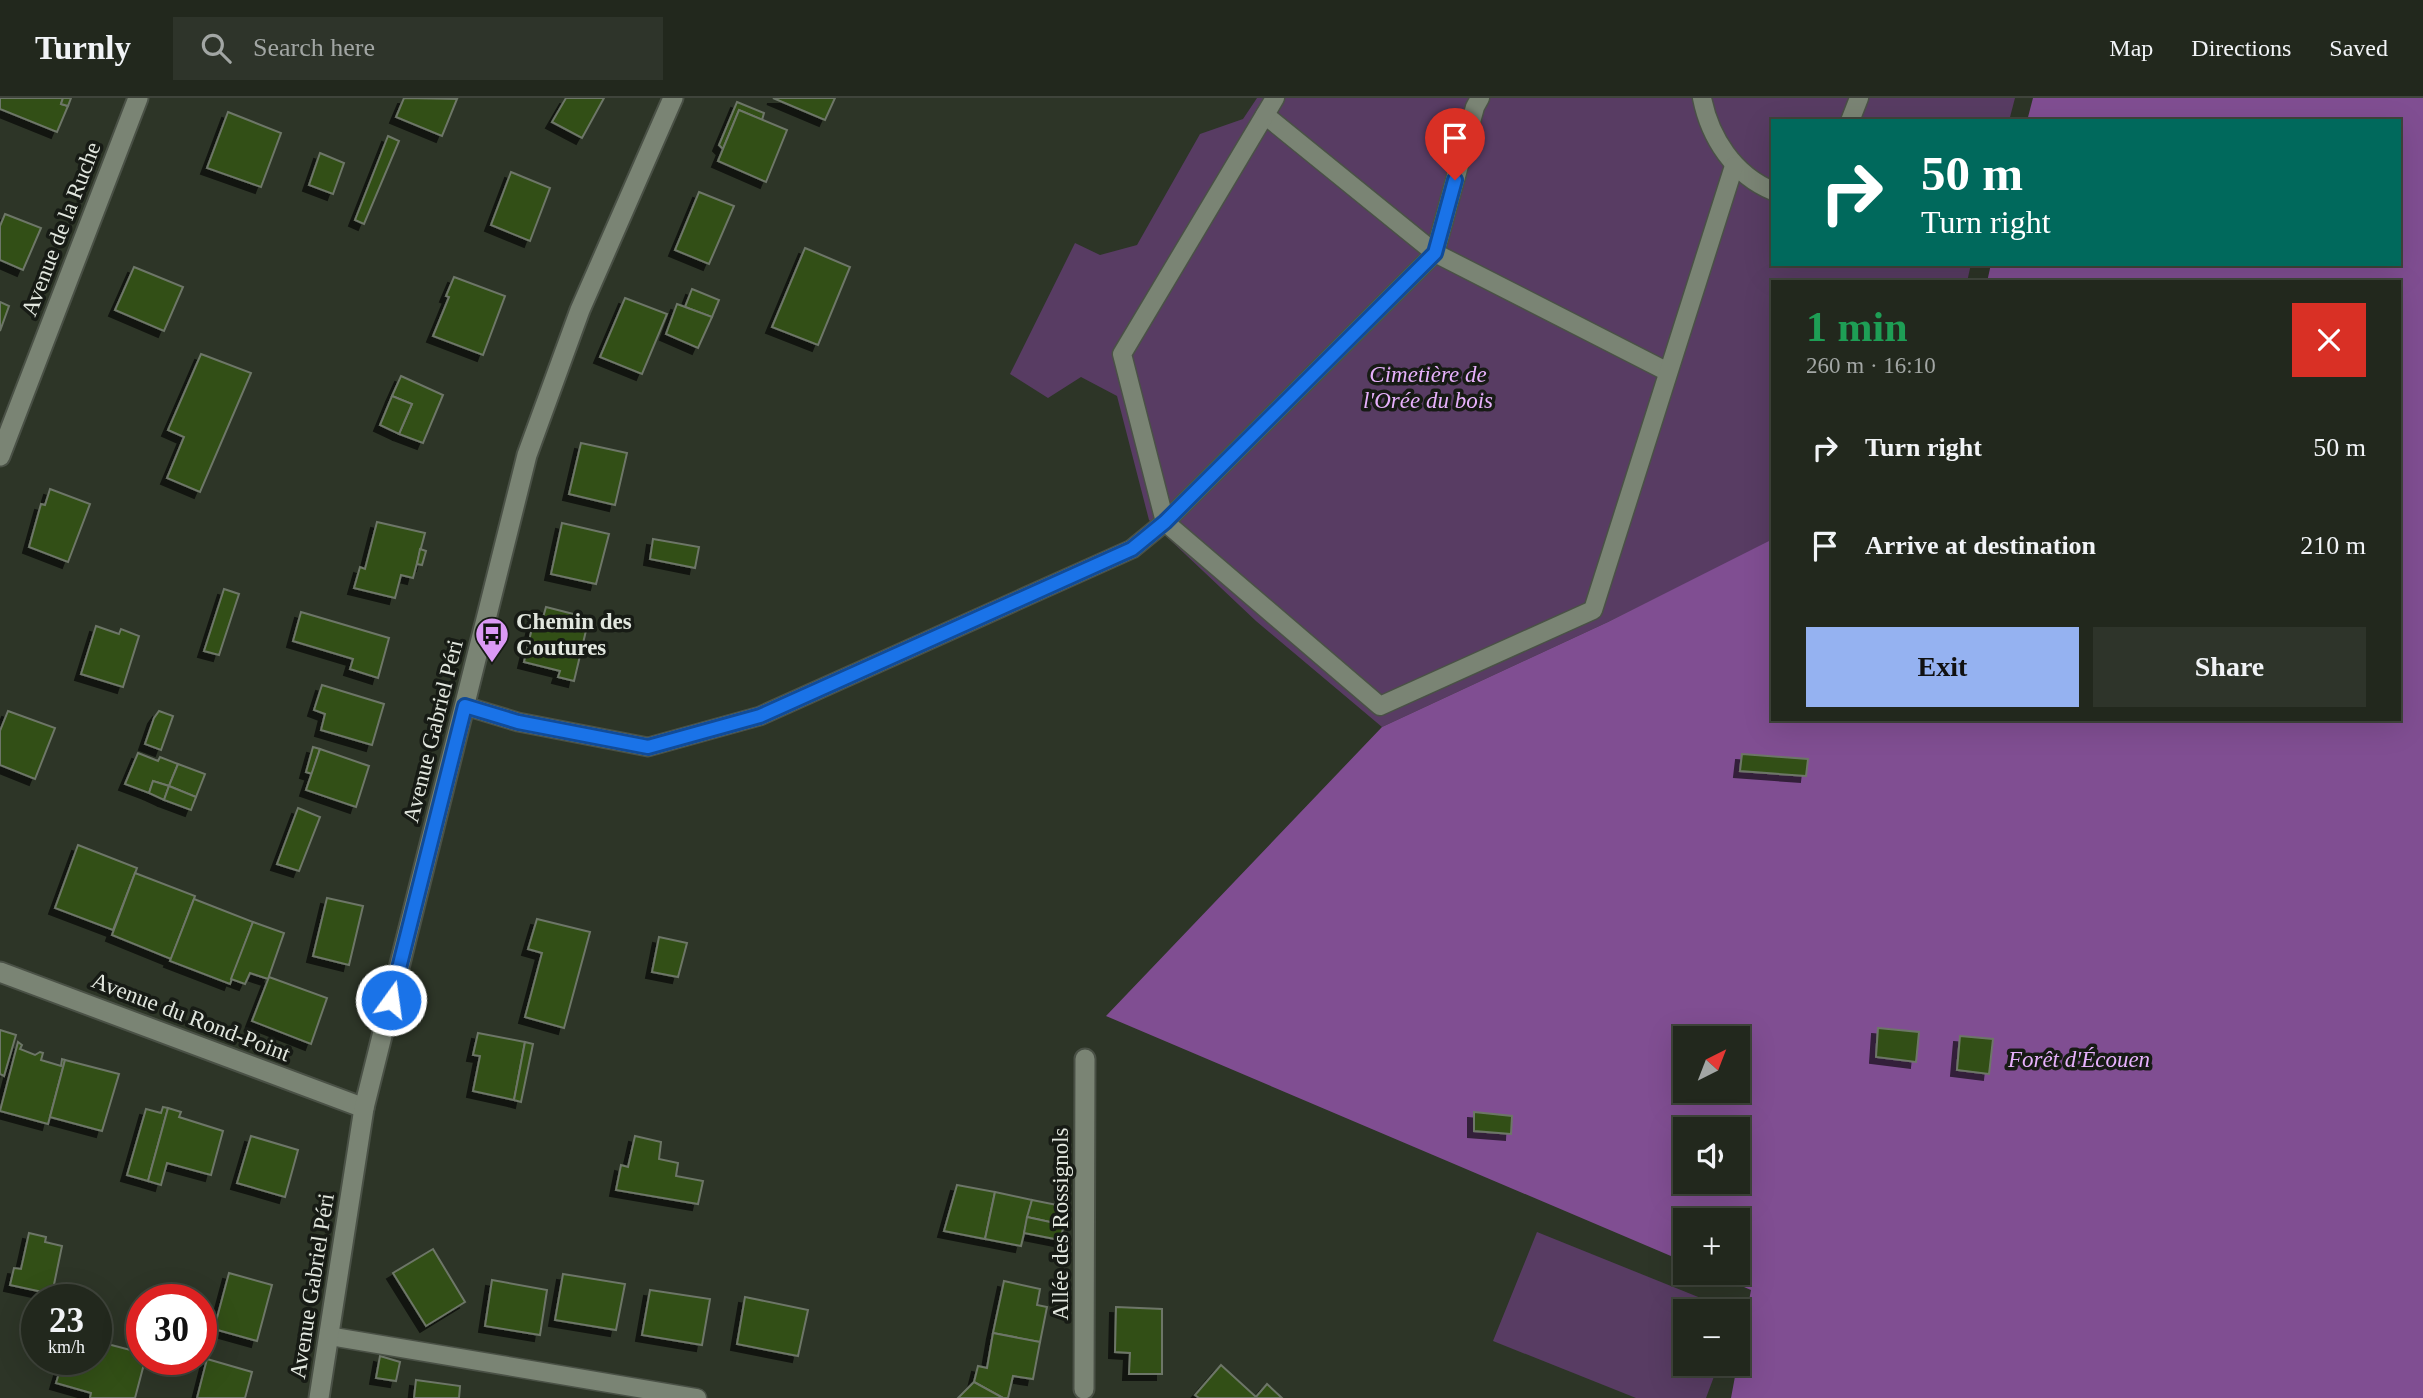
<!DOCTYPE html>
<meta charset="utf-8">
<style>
:root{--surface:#22281d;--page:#2e342a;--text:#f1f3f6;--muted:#a2a6a4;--line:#3f443b;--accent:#95b2f1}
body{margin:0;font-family:Georgia,serif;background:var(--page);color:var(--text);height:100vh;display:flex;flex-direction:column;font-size:26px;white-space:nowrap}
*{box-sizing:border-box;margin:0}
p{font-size:23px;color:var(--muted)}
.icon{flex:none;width:38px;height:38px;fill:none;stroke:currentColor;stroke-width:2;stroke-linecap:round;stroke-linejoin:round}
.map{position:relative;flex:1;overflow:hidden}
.drawer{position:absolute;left:1771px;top:182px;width:630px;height:441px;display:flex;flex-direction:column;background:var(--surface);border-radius:0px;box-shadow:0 7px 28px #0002,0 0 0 2px var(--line)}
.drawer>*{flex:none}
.banner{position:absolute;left:1771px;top:21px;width:630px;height:147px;border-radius:0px;box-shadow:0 7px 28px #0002,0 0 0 2px var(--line);background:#00695c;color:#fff;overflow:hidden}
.needle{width:46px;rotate:42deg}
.controls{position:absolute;left:1673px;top:928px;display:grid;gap:14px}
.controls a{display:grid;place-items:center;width:77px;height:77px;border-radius:0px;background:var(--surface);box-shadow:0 7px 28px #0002,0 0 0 2px var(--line);font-size:35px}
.speed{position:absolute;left:21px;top:1186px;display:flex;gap:14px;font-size:35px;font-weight:700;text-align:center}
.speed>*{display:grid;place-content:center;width:91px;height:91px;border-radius:50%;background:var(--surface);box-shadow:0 7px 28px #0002,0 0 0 2px var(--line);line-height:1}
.speed small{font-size:18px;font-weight:400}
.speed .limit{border:10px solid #d22;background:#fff;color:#111}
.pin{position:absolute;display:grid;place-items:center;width:60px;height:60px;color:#fff;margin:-72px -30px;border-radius:50% 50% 50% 0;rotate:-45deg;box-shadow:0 0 7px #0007}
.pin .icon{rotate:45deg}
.me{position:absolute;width:77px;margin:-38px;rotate:14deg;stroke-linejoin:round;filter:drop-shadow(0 0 5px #0008)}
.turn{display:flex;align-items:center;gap:24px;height:147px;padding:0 35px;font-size:32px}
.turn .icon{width:91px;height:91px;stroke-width:2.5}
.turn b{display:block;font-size:49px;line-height:60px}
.round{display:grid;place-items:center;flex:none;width:74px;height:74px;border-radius:0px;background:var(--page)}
.headline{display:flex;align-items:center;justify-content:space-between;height:119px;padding:0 35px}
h1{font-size:42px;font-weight:700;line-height:52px;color:#1e9e55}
.action{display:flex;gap:14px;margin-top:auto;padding:14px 35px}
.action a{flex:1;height:80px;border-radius:0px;background:var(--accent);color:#111;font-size:28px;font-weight:700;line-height:80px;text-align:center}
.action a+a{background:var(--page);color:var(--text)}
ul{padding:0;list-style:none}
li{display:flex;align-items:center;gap:21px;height:98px;padding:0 35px}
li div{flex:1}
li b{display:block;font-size:26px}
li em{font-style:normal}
header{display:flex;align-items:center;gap:42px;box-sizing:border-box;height:98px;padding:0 35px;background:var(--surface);border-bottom:2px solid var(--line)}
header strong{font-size:33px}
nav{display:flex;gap:38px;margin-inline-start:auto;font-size:24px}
.search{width:490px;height:63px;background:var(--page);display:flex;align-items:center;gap:18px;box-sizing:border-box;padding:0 24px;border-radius:0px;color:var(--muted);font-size:26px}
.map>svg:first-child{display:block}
.green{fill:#583c63}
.forest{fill:#804e92;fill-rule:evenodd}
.building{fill:#314f13;stroke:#6d7667;stroke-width:2;filter:url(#shadow)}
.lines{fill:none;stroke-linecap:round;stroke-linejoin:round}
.service-casing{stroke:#4a5146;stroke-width:21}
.minor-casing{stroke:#4a5146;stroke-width:23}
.service{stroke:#7a8474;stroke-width:18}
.minor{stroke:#7a8474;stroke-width:19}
.route-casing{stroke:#114b97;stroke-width:18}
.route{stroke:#1a73e8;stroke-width:12}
.labels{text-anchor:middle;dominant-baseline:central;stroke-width:7;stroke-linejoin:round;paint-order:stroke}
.street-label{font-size:23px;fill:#e2e7df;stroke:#171b15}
.park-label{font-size:23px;font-style:italic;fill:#e7b1fc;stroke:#171b15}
.poi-label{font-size:23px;font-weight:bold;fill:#e2e7df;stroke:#171b15;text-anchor:start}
</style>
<header>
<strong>Turnly</strong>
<div class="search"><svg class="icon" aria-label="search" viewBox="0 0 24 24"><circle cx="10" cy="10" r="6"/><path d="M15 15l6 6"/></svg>Search here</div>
<nav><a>Map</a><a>Directions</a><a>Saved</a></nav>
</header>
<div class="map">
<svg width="2423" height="1300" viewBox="0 0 2423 1300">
<defs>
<filter id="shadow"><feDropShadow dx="-6" dy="6" stdDeviation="0" flood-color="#0009"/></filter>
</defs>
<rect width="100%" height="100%" fill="#2d3527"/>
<g class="green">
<path d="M 1257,0 L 2015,0 L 2009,23 L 1773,23 L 1773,166 L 1971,166 L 1967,184 L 1773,184 L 1773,442 L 1608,524 L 1382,629 L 1256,523 L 1149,422 L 1117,298 L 1081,279 L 1048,300 L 1010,276 L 1075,145 L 1100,157 L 1137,147 L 1200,36 L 1243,21 Z"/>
<path d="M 1537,1134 L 1733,1213 L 1685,1213 L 1685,1265 L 1719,1265 L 1706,1300 L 1636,1300 L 1493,1243 Z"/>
</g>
<path class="forest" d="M 2033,0 L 2423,0 L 2423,1300 L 1731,1300 L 1751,1192 L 1709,1174 L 1738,1174 L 1738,1122 L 1685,1122 L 1685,1164 L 1106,918 L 1382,629 L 1608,524 L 1773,441 L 1773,621 L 2399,621 L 2399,184 L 1987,184 L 1991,166 L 2399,166 L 2399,23 L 2027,23 ZM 1685,940 L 1738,940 L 1738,992 L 1685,992 ZM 1685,1031 L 1738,1031 L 1738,1083 L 1685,1083 Z"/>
<g class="building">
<path d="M 0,0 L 63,0 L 61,6 L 68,8 L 57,34 L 0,11 Z"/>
<path d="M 63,0 L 71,0 L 68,8 L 61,6 Z"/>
<path d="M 404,0 L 457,1 L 442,38 L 396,19 Z"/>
<path d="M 566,0 L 604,0 L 582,40 L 552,24 Z"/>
<path d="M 773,0 L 835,0 L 825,22 Z"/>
<path d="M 737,4 L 764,15 L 762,22 L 739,12 L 723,51 L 719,47 Z"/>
<path d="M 739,12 L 787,32 L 766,84 L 718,63 Z"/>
<path d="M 228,14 L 281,35 L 261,89 L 207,70 Z"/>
<path d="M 388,38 L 399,43 L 364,126 L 355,122 Z"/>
<path d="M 320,55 L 344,65 L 333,96 L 309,87 Z"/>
<path d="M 511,74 L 550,90 L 530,143 L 491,127 Z"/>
<path d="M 699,94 L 734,108 L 709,166 L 675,152 Z"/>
<path d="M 5,116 L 41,130 L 23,172 L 0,162 L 0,128 Z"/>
<path d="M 805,150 L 850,169 L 818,247 L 772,229 Z"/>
<path d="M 134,169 L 183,189 L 164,233 L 115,212 Z"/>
<path d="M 454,179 L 505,198 L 483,257 L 433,238 L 449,199 L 446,198 Z"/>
<path d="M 692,191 L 719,202 L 712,219 L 685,209 Z"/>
<path d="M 625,200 L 667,216 L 642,276 L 600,259 Z"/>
<path d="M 0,204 L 9,208 L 0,233 Z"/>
<path d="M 677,206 L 712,219 L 698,250 L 666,236 Z"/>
<path d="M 201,256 L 251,275 L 200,394 L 167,380 L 184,339 L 168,332 Z"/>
<path d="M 401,278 L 443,297 L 423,345 L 399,336 L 412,306 L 392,298 Z"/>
<path d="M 392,298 L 412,306 L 399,336 L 380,327 Z"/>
<path d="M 581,345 L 627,355 L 615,407 L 569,396 Z"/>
<path d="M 50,391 L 90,406 L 68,464 L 29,449 L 41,406 L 45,407 Z"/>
<path d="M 377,424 L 425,435 L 413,480 L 401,477 L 395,500 L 354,490 L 360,469 L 365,471 Z"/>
<path d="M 562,425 L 609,436 L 596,486 L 551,476 Z"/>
<path d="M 653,441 L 699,449 L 695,470 L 650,461 Z"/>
<path d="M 420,451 L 426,453 L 422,467 L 417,466 Z"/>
<path d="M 224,491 L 239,496 L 219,557 L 204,553 Z"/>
<path d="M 546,509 L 589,520 L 574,583 L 558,579 L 560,573 L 524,564 L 533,526 L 541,527 Z"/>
<path d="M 301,514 L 389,540 L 378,580 L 350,571 L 353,561 L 293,543 Z"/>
<path d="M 96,528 L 119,536 L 121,531 L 139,538 L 123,589 L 81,576 Z"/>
<path d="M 322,587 L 384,606 L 372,647 L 321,632 L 325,616 L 314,612 Z"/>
<path d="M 8,613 L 55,630 L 35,681 L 0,667 L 0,633 Z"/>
<path d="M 159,613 L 173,618 L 161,652 L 145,646 L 154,620 Z"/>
<path d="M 313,649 L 320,651 L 312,676 L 306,674 Z"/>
<path d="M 320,651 L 369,668 L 356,709 L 306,692 Z"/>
<path d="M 138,655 L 158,663 L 160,659 L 178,666 L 169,688 L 153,683 L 149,695 L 125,686 Z"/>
<path d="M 1742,656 L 1808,661 L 1806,678 L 1740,673 Z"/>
<path d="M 178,666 L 205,676 L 196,699 L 169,688 Z"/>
<path d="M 153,683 L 169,688 L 164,702 L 149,695 Z"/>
<path d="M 169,688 L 196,699 L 191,712 L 164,702 Z"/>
<path d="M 298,710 L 320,719 L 299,773 L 277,766 Z"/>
<path d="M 78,747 L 137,770 L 113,832 L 55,810 Z"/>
<path d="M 135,775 L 195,798 L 171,861 L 112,837 Z"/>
<path d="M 327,800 L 363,808 L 349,867 L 313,858 Z"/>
<path d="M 194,801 L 253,824 L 230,886 L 170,863 Z"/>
<path d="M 537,821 L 590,834 L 564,930 L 525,919 L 542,855 L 528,851 Z"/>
<path d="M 253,824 L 284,835 L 268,881 L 250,875 L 245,886 L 231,881 Z"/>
<path d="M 659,839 L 687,845 L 678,879 L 652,874 Z"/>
<path d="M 269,879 L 327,900 L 311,946 L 252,923 Z"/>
<path d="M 1878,930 L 1919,934 L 1916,964 L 1876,959 Z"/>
<path d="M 0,932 L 16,937 L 4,978 L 0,976 Z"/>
<path d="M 478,935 L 525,944 L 514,1002 L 473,993 L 480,958 L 473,957 Z"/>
<path d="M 1960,938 L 1993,941 L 1989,976 L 1957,972 Z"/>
<path d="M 18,944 L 22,947 L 20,951 L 35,957 L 40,954 L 43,955 L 41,962 L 61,968 L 62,961 L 65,962 L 48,1026 L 0,1013 Z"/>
<path d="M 525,944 L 533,946 L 521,1004 L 514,1002 Z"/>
<path d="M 65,962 L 119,976 L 102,1033 L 50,1019 Z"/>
<path d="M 163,1009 L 168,1010 L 148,1083 L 127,1077 L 146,1011 L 161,1015 Z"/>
<path d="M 168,1010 L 181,1014 L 179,1019 L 223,1033 L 211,1077 L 167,1065 L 161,1087 L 148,1083 Z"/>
<path d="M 1474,1014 L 1512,1018 L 1511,1036 L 1474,1033 Z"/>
<path d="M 251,1038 L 298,1052 L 285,1099 L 237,1085 Z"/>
<path d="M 635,1038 L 661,1044 L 659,1061 L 678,1065 L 676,1078 L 703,1083 L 698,1106 L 616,1092 L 621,1067 L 628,1069 Z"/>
<path d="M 957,1087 L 995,1094 L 985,1141 L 944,1133 Z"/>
<path d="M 995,1094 L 1032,1102 L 1021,1148 L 985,1141 Z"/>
<path d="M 1032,1102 L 1067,1109 L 1064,1127 L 1027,1119 Z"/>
<path d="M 1027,1119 L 1064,1127 L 1060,1142 L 1024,1135 Z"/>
<path d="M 29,1135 L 46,1139 L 45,1144 L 62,1148 L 52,1196 L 10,1187 L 14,1170 L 21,1171 Z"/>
<path d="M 433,1151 L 465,1204 L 426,1228 L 393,1175 Z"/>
<path d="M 229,1175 L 272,1187 L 257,1243 L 214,1231 Z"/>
<path d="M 563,1176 L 625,1186 L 616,1232 L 555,1222 Z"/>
<path d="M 492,1182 L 547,1192 L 540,1237 L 485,1228 Z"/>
<path d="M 1004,1183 L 1040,1191 L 1037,1207 L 1047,1209 L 1040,1244 L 993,1235 Z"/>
<path d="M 650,1192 L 710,1201 L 702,1247 L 642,1237 Z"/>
<path d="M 745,1199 L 808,1212 L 798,1258 L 737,1246 Z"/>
<path d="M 1116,1209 L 1162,1211 L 1162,1276 L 1129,1276 L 1130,1255 L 1115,1254 Z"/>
<path d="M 993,1235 L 1040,1244 L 1033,1281 L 1013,1278 L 1008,1300 L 1003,1300 L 974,1284 L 978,1268 L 987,1270 Z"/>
<path d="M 96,1243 L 142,1255 L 142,1262 L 145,1262 L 135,1300 L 90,1300 L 91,1295 L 56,1285 L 63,1262 L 96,1262 Z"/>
<path d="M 380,1258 L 400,1264 L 396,1283 L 376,1280 Z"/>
<path d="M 207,1261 L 252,1274 L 245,1300 L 197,1300 Z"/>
<path d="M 1221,1267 L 1256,1299 L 1267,1286 L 1282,1300 L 1199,1300 L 1195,1297 Z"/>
<path d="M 416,1282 L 460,1288 L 459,1300 L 414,1300 Z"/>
<path d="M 974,1284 L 1003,1300 L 958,1300 Z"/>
</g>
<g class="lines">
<g class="service-casing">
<g id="service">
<path d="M 1702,0 C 1710,40 1734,77 1773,93"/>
<path d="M 1265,17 L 1435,155 L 1668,274"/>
<path d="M 1850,23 L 1859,0"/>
<path d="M 1165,424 L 1435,155 L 1475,9 L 1480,0"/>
<path d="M 1165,424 L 1122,256 L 1275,0"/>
<path d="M 465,608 L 518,624 L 648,649 L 760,618 L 1132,451 L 1165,424 L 1380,608 L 1593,512 L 1734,68"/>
<path d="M 329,1238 L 697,1300"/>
</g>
</g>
<g class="minor-casing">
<g id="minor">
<path d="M 0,358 L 138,0"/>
<path d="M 0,874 L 364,1010"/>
<path d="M 1084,1291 L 1085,961"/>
<path d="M 319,1300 L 364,1010 L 527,357 L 580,212 L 673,0"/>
</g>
</g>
<use href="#service" class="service"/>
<use href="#minor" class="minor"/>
</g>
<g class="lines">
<g class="route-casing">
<path id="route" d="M 391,902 L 465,608 L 518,624 L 648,649 L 760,618 L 1132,451 L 1165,424 L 1435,155 L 1455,82"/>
</g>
<use href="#route" class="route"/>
</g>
<defs>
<g id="bus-pin" transform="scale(1.75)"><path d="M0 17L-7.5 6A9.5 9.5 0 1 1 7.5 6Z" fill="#db99f5" stroke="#171b15"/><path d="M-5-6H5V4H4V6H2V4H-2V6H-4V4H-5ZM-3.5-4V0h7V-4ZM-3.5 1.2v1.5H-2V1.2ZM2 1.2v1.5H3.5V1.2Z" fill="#111"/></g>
</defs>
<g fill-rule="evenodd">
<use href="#bus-pin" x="492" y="536"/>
</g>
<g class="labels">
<g class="street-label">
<text transform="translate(61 131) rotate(-69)">Avenue de la Ruche</text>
<text transform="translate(433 633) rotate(-76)">Avenue Gabriel Péri</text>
<text transform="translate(191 919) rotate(21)">Avenue du Rond-Point</text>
<text transform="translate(1060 1126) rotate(-90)">Allée des Rossignols</text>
<text transform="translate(312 1188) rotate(-81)">Avenue Gabriel Péri</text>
</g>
<g class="park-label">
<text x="1428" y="276">Cimetière de<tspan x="1428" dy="26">l'Orée du bois</tspan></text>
<text x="2079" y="961">Forêt d'Écouen</text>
</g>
<g class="poi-label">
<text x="516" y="523">Chemin des<tspan x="516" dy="26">Coutures</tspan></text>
</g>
</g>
</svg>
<div class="controls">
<a><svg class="needle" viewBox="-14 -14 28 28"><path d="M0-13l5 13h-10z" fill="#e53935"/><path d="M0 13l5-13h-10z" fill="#a2a6a4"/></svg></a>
<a><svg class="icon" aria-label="sound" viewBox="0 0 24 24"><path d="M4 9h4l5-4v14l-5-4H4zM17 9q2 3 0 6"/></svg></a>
<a>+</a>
<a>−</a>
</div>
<div class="speed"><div>23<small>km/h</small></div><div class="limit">30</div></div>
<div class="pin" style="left:1455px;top:82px;background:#d93025"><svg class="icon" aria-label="arrive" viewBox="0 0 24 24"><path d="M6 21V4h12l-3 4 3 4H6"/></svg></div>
<svg class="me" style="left:391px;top:902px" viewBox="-20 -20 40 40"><circle r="17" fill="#1a73e8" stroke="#fff" stroke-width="3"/><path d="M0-11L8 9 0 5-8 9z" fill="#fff"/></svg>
<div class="banner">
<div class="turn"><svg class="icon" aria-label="right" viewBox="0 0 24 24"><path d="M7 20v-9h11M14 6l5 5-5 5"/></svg><div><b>50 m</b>Turn right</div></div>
</div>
<section class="drawer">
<div class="headline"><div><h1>1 min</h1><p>260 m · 16:10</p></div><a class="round" style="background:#d93025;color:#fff"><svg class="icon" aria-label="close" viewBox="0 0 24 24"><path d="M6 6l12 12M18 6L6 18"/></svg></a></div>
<ul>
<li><svg class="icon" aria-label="right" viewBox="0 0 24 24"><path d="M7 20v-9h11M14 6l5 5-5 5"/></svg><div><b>Turn right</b></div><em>50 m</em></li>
<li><svg class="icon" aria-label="arrive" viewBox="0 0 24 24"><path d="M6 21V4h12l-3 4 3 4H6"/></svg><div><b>Arrive at destination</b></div><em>210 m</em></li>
</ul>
<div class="action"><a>Exit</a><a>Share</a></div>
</section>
</div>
